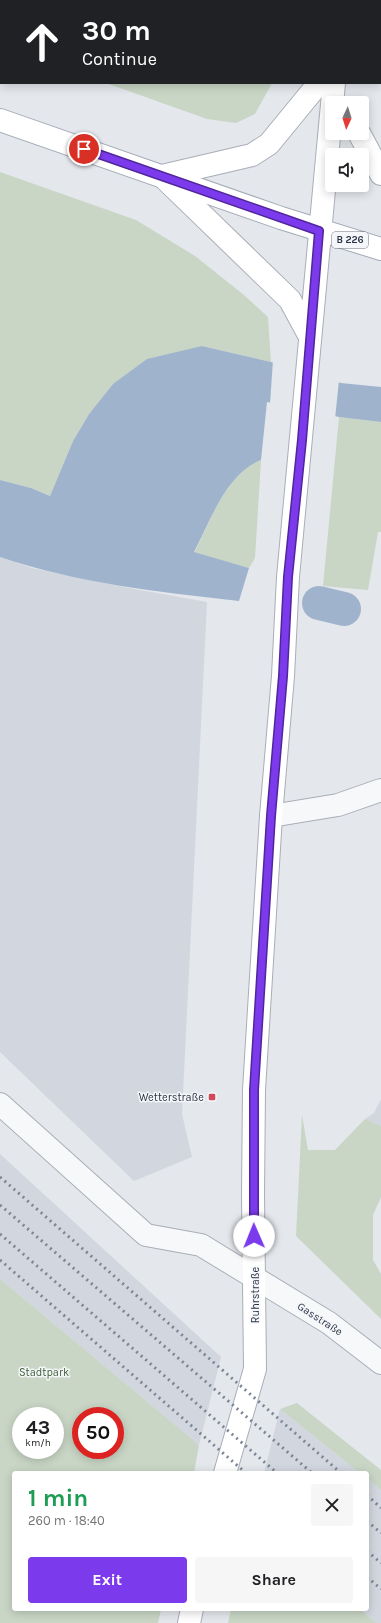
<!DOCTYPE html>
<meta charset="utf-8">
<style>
:root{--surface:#fff;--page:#f6f6f6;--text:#202124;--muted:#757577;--accent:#7c3aed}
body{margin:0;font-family:Karla,sans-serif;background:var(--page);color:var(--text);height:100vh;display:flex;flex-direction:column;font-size:15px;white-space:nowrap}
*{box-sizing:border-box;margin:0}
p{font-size:13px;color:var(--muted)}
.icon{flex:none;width:22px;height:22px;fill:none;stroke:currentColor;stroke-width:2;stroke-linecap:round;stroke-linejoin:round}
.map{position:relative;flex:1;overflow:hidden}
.details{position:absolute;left:12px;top:1471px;width:357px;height:140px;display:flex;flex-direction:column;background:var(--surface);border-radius:4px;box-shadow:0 2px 10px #0003}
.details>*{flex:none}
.guide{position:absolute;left:0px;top:0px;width:381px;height:84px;box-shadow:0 2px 10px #0003;background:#202124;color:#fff;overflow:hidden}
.needle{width:26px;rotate:184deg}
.tools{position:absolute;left:325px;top:96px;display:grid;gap:8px}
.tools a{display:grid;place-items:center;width:44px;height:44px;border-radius:4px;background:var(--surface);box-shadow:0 2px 10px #0003;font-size:20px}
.speed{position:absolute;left:12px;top:1407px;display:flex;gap:8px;font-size:20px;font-weight:700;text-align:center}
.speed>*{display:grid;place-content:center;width:52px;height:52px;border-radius:50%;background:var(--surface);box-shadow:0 2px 10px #0003;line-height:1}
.speed small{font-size:10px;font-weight:400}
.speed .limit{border:6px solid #d22;background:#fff;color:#111}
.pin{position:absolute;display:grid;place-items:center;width:34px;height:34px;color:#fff;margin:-17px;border:2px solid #fff;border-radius:50%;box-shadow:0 1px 4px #0007}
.me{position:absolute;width:44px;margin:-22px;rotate:359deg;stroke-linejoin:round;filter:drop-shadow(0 0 3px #0008)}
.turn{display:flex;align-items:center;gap:14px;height:84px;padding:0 16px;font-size:18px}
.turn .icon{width:52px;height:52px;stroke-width:2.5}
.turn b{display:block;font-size:28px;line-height:34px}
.round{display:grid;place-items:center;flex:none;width:42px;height:42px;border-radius:4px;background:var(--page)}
.summary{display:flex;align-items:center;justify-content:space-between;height:68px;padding:0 16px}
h1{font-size:24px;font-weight:700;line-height:30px;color:#1e9e55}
.primary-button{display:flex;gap:8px;margin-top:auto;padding:8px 16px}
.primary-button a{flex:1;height:46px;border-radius:4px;background:var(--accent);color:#fff;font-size:16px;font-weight:700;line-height:46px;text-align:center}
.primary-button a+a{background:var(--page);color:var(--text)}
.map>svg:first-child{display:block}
.built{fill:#d2d6de}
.green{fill:#c9d6c5;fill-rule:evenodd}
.water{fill:#9fb4cc}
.pier{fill:#e4e7ec}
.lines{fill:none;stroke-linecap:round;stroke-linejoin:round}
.canal{stroke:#9fb4cc;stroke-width:34}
.street-casing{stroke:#a9aeb7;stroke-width:24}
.secondary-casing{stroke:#a9aeb7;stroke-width:24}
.primary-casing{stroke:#a3abb8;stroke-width:24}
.street{stroke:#f7f8fa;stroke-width:22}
.secondary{stroke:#fff;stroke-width:22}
.primary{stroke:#fff;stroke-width:22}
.rail{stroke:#7d8696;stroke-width:3;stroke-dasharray:2 4;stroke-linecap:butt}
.route-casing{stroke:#51269a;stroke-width:10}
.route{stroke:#7c3aed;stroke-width:7}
.poi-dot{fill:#d1495b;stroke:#f4f6f9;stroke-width:1.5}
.labels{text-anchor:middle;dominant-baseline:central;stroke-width:3;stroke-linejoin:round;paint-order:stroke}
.shield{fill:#f4f6f9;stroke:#676e7b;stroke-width:1}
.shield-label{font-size:10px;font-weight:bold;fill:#2b3445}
.poi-label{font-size:11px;fill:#2b3445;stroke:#f4f6f9;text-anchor:end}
.street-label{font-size:11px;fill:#2b3445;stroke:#f4f6f9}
.park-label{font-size:11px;fill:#3f6138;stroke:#f4f6f9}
</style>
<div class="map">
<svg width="381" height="1623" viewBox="0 0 381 1623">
<rect width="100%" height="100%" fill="#e4e7ec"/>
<g class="built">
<path d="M 0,557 L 32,568 L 129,588 L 207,602 L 182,1114 L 192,1157 L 134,1181 L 0,1052 Z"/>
<path d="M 381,1099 L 381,1126 L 365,1119 L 374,1113 Z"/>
<path d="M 0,1154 L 221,1357 L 199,1445 L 0,1279 Z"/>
<path d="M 280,1409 L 360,1473 L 264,1473 Z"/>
<path d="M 367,1478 L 381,1490 L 381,1623 L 376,1623 L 360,1609 L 367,1609 Z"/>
</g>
<g class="green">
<path d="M 0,0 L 291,0 L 1,1 L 1,46 Z"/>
<path d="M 106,83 L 272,83 L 255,114 L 236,123 L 207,119 Z"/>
<path d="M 0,172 L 136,220 L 195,256 L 244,295 L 268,317 L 271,362 L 202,346 L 113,384 L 89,414 L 73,441 L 50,496 L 31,488 L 0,480 Z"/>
<path d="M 339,417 L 381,422 L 381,532 L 378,532 L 368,590 L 323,586 Z"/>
<path d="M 261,460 L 255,558 L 249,568 L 194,553 C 211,520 225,475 261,460 Z"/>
<path d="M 302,1115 L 308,1150 L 335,1150 L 365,1119 L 381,1126 L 381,1197 L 373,1215 L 373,1260 L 381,1274 L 381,1319 L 296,1236 Z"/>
<path d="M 0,1279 L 199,1445 L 194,1473 L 14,1473 L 14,1609 L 161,1609 L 158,1623 L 0,1623 ZM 21,1416 L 55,1416 L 55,1450 L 21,1450 ZM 81,1416 L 115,1416 L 115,1450 L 81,1450 Z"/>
<path d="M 297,1403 L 381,1470 L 381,1490 L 367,1478 L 367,1473 L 360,1473 L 280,1409 Z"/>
<path d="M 231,1609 L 360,1609 L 376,1623 L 228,1623 Z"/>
</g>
<path class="water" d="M 202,346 L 271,362 L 341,383 L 381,387 L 381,422 L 339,417 L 267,402 L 261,460 C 225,475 211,520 194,552 L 249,568 L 239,601 C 158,592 77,583 0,557 L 0,480 L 31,488 L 50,496 L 73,441 L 89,414 L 113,384 L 147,359 Z"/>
<path class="pier" d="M 273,360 L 339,380 L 335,419 L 270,404 Z"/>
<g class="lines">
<path class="canal" d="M 319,603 L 344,609"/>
<g class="street-casing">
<g id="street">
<path d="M 271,816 L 338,805 L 381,790"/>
<path d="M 0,1104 L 146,1235 L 201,1245 L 329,1323 L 381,1363"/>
</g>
</g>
<g class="secondary-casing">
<g id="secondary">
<path d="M 344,1 L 344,0"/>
<path d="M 359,133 L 381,174"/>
<path d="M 162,176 L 290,300 L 310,337"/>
<path d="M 162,176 L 252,155 L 269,144 L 319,83"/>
<path d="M 225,1473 L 255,1369 L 253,1194 L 254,1090 L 271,816 L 283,676 L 288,577 L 334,83"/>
<path d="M 189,1623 L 192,1609"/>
</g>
</g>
<g class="primary-casing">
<path id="primary" d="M 0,120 L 281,218 L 381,249"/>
</g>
<use href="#street" class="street"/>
<use href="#secondary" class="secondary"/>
<use href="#primary" class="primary"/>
<g class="rail">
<path d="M 0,1177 L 341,1473"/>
<path d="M 0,1205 L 312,1473"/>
<path d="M 0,1234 L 277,1473"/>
<path d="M 0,1260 L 246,1473"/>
<path d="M 367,1495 L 381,1508"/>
<path d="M 367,1521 L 381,1533"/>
<path d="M 367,1551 L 381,1563"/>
<path d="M 367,1577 L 381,1589"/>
</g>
</g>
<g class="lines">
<g class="route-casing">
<path id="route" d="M 84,149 L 319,231 L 302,440 L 288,577 L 283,676 L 271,816 L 254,1090 L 254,1236"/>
</g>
<use href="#route" class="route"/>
</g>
<rect class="poi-dot" x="208" y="1093" width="8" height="8" rx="2"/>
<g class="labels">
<rect class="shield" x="332" y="232" width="36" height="16" rx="3"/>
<g class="shield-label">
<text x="350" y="240">B 226</text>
</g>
<g class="poi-label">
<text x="204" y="1097">Wetterstraße</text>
</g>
<g class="street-label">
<text transform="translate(255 1295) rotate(-90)">Ruhrstraße</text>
<text transform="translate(320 1319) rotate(33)">Gasstraße</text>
</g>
<g class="park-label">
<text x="44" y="1372">Stadtpark</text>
</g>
</g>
</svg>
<div class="tools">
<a><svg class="needle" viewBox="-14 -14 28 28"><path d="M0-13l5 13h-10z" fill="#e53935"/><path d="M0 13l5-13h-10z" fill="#757577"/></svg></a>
<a><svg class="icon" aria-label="sound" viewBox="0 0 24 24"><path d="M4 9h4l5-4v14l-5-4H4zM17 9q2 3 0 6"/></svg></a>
</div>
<div class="speed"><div>43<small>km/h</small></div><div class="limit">50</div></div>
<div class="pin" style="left:84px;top:149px;background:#d93025"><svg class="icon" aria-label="arrive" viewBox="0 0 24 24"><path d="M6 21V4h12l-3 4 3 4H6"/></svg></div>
<svg class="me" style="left:254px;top:1236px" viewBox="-20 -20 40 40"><circle r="19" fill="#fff"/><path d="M0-13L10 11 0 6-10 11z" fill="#7c3aed"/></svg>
<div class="guide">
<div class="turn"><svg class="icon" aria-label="ahead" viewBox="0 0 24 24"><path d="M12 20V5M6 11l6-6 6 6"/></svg><div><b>30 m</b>Continue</div></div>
</div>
<section class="details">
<div class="summary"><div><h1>1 min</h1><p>260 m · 18:40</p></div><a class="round"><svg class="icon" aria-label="close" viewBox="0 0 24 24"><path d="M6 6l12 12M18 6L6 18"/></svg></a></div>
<div class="primary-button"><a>Exit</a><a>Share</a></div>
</section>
</div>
